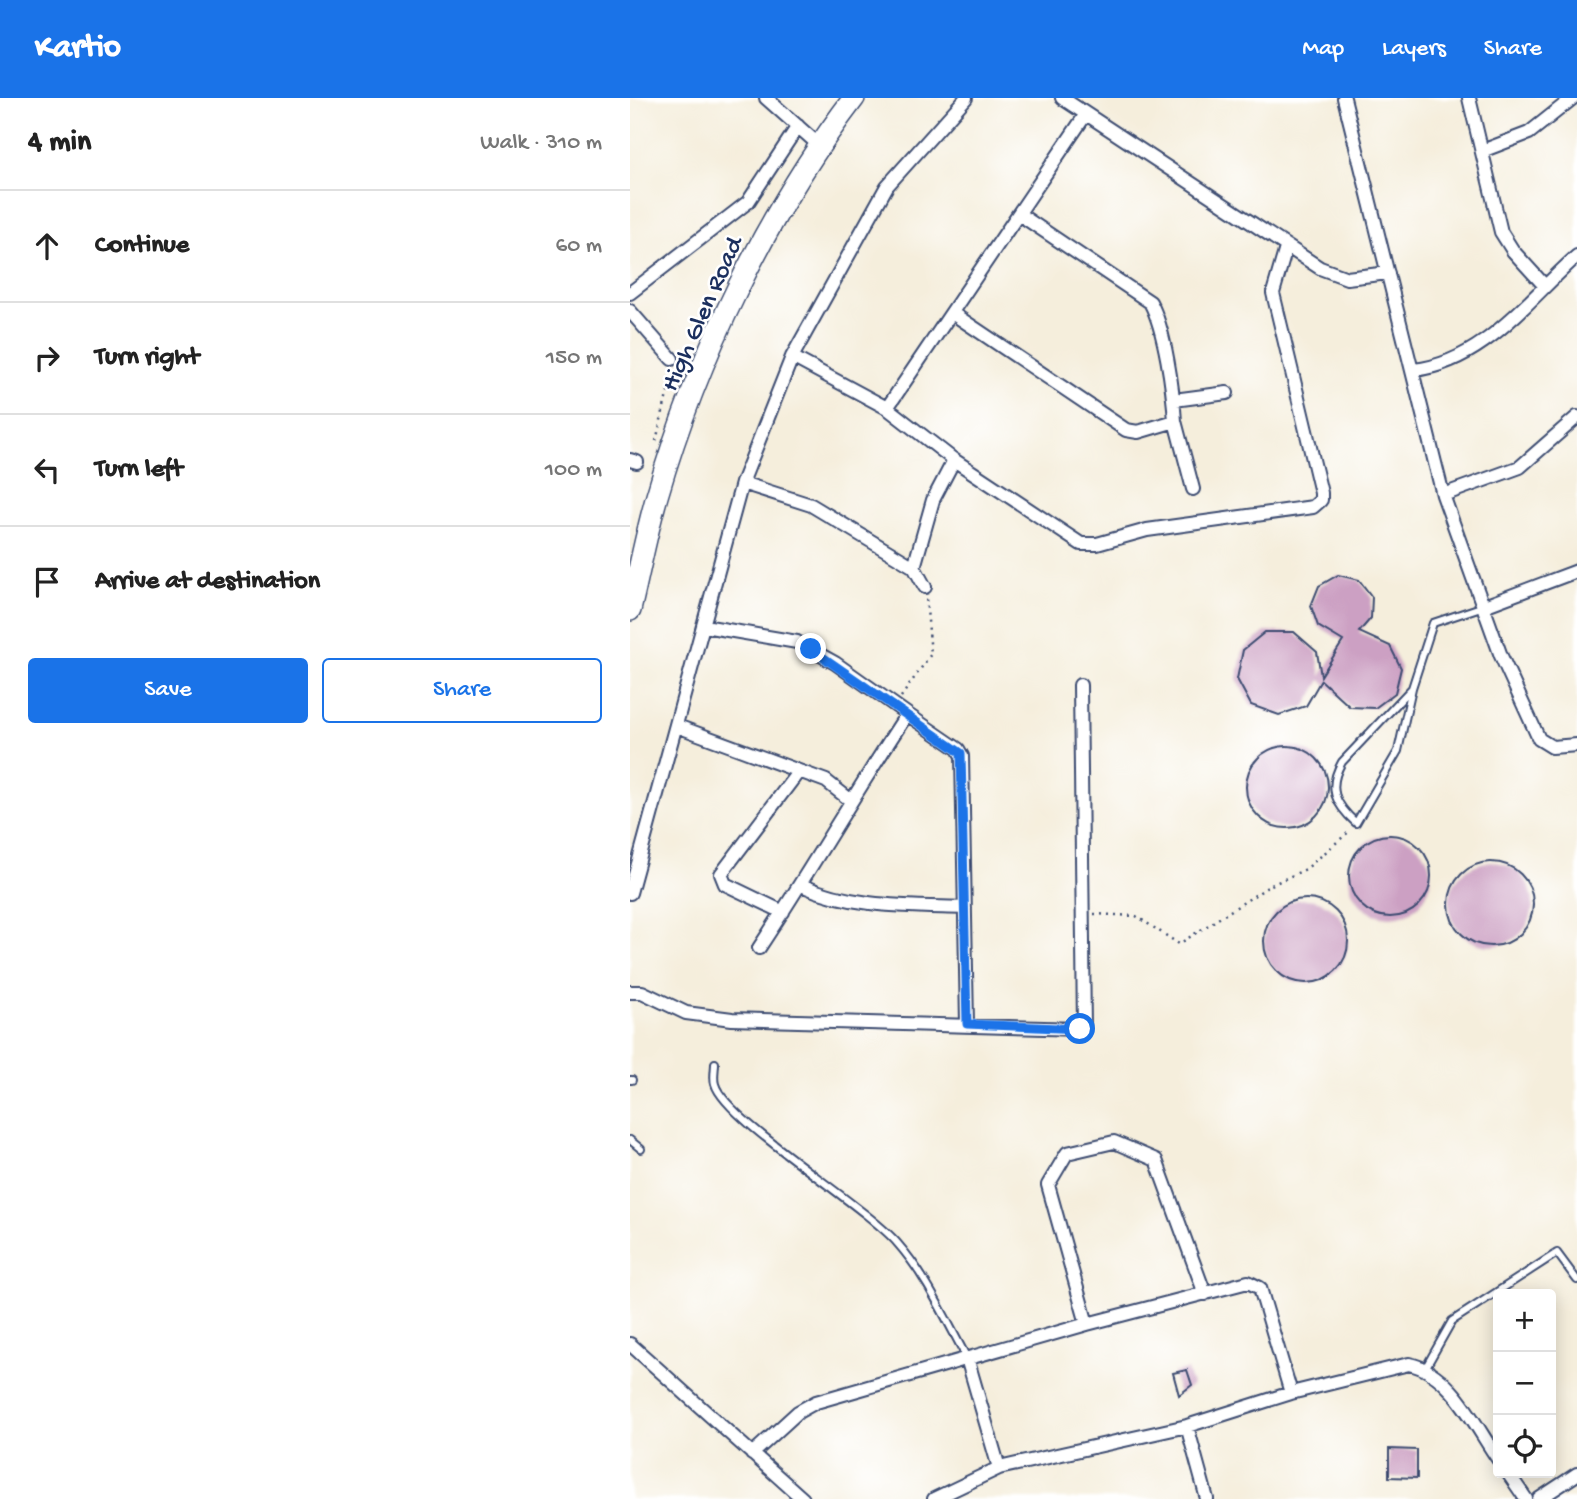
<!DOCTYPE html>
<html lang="en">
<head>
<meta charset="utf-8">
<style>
	body { margin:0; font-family:"Gochi Hand",sans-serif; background:#f6f6f6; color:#222 }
	.controls { position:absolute; right:21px; bottom:21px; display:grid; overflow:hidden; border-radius:7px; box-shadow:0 4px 18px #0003 }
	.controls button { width:63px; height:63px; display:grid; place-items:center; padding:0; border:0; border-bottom:2px solid #e0e0e0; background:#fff; color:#222; font:35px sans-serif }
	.stop { position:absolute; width:21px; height:21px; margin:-16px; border:5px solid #1a73e8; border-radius:50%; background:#fff }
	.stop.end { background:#1a73e8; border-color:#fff; box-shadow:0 2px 7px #0008 }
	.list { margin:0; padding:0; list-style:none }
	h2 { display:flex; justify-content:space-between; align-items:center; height:91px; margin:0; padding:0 28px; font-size:30px }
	h2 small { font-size:23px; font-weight:400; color:#767676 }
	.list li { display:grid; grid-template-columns:46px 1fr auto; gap:21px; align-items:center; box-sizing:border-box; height:112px; padding:0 28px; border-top:2px solid #e0e0e0 }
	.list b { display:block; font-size:26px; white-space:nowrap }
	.list em { font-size:23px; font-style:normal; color:#767676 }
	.actions { display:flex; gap:14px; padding:21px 28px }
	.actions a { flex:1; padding:16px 0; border:2px solid #1a73e8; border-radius:7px; text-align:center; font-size:24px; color:#1a73e8 }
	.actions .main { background:#1a73e8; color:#fff }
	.icon { flex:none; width:38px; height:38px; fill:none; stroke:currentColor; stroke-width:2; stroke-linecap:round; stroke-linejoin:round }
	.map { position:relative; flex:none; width:947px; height:1401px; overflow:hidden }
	header { display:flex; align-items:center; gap:42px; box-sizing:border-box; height:98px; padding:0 35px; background:#1a73e8; color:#fff }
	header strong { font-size:33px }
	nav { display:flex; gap:38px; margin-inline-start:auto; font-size:24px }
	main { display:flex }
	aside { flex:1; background:#fff }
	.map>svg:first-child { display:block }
	.building { fill:#cca0c3 }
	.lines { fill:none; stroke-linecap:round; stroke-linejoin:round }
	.lane-casing { stroke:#3c4c71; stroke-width:10 }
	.street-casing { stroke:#3c4c71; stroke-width:16 }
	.primary-casing { stroke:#3c4c71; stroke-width:24 }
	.path { stroke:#3c4c71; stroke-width:2.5; stroke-dasharray:2 5; stroke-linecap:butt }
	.lane { stroke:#fff; stroke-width:6 }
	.street { stroke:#fff; stroke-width:12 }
	.primary { stroke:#fff; stroke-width:21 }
	.route { stroke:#1a73e8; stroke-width:9 }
	.labels { text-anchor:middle; stroke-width:5; stroke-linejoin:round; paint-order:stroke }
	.street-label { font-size:26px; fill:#1b2f5e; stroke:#fff }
</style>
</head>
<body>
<header>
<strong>Kartio</strong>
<nav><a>Map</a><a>Layers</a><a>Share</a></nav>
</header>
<main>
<aside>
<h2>4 min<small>Walk · 310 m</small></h2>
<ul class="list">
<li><svg class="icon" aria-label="ahead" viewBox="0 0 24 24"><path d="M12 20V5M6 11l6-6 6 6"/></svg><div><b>Continue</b></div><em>60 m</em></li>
<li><svg class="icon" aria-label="right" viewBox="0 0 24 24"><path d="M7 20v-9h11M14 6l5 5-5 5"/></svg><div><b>Turn right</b></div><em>150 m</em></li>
<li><svg class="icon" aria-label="left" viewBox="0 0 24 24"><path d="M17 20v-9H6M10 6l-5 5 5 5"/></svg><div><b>Turn left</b></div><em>100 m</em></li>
<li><svg class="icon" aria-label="arrive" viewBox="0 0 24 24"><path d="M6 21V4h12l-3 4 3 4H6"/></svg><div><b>Arrive at destination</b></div></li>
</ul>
<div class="actions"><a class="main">Save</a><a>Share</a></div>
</aside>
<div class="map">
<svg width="947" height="1401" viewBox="0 0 947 1401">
	<rect width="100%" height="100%" fill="#fff"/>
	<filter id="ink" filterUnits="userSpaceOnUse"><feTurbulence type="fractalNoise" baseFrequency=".0143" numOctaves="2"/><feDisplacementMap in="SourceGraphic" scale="14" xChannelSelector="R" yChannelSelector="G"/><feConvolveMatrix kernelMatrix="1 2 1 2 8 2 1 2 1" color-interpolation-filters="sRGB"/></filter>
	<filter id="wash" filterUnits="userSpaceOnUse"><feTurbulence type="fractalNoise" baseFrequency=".00686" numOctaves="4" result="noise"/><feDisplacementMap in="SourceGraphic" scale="28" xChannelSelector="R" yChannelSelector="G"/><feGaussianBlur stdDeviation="1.57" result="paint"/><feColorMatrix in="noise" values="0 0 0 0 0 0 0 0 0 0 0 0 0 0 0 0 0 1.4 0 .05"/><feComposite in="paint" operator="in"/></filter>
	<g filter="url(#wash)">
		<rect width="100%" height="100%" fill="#f5eedc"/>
		<g id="blocks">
			<path class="building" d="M708 477 729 482 742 499 741 520 729 534 760 548 771 570 765 595 745 610 720 609 691 582 676 608 649 617 621 607 607 581 613 552 635 534H664L687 554 691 578 713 543 688 528 681 508 689 488Z
				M616 689a41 41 0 1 1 82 0a41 41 0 1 1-82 0Z
				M719 778a41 41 0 1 1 82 0a41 41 0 1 1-82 0Z
				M819 806a42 42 0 1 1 84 0a42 42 0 1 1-84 0Z
				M634 843a42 42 0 1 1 84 0a42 42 0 1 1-84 0Z
				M557 1272 562 1287 549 1297 543 1275Z
				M759 1351 787 1352V1380L759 1379Z"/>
		</g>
	</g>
	<g filter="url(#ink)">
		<use href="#blocks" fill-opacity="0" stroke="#3c4c71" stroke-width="2"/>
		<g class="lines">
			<g class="lane-casing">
				<path id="lane" d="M782 590 768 653 726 725C705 706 697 690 712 664L782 590 803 525 854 508
					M85 965C85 971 83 980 85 986 95 1022 235 1107 268 1146 297 1179 316 1222 337 1260
					M0 982H2
					M0 1042 11 1051
					M796 1269 822 1223 927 1155 947 1182"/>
			</g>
			<g class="street-casing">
				<path id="street" d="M136 0 190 48
					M432 0 690 170 717 180 758 175
					M714 0 813 397 871 558 909 641 922 649 947 647
					M839 0 871 134 883 153 914 187
					M852 53 899 35 943 0
					M0 195 118 104 168 28
					M0 213 42 261
					M322 215 496 332 508 334 545 323C543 292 535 231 520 204L389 116
					M162 259 257 310 324 362 451 446H467L517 432 683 409 691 402V395L643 195 656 150
					M784 272C854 264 897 202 947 158
					M544 302 597 295
					M257 310 456 16
					M545 323 563 391
					M0 362 7 364
					M112 385 181 407 284 469 295 489
					M813 397 890 369 947 319
					M284 469 303 402 324 362
					M854 508 947 473
					M74 528 167 544 205 565 277 616
					M47 628 196 683 220 702
					M171 787C223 810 279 808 335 810
					M0 795 112 385 162 259 257 88 336 0
					M153 814 95 786 91 776 169 673
					M129 850C180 773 226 693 277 616L328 651 332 658 337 926
					M0 894H12L56 915 102 921 450 931 454 929 450 587
					M457 1226 418 1087 437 1055 484 1044 526 1062 575 1196
					M0 1246 173 1401
					M337 1260 369 1370
					M557 1328 577 1401
					M122 1356 168 1314 186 1304 457 1226 618 1184 630 1190 661 1295
					M878 1375 896 1401
					M304 1401 369 1370 557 1328 661 1295 779 1266C821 1274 845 1328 868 1361
					M909 1401 947 1376"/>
			</g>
			<g class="primary-casing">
				<path id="primary" d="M0 512C9 474 16 436 27 398 67 260 137 114 224 0"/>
			</g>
			<path class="path" d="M26 343 43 272
				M271 599 301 556 296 500
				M464 816 506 818 549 846 639 788 676 771 721 732"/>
			<use href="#lane" class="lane"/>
			<use href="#street" class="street"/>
			<use href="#primary" class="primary"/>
		</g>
	</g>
	<g class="lines" filter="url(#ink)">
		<path class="route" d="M181 551 331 655 337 926 450 931"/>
	</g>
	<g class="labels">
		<g class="street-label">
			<text transform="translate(70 215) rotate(-66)" y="9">High Glen Road</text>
		</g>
	</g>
</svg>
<div class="controls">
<button>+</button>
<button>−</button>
<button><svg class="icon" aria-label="locate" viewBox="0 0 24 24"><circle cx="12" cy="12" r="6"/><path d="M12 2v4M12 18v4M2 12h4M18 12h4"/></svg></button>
</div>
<div class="stop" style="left:450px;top:931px"></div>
<div class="stop end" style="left:181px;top:551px"></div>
</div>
</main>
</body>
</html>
